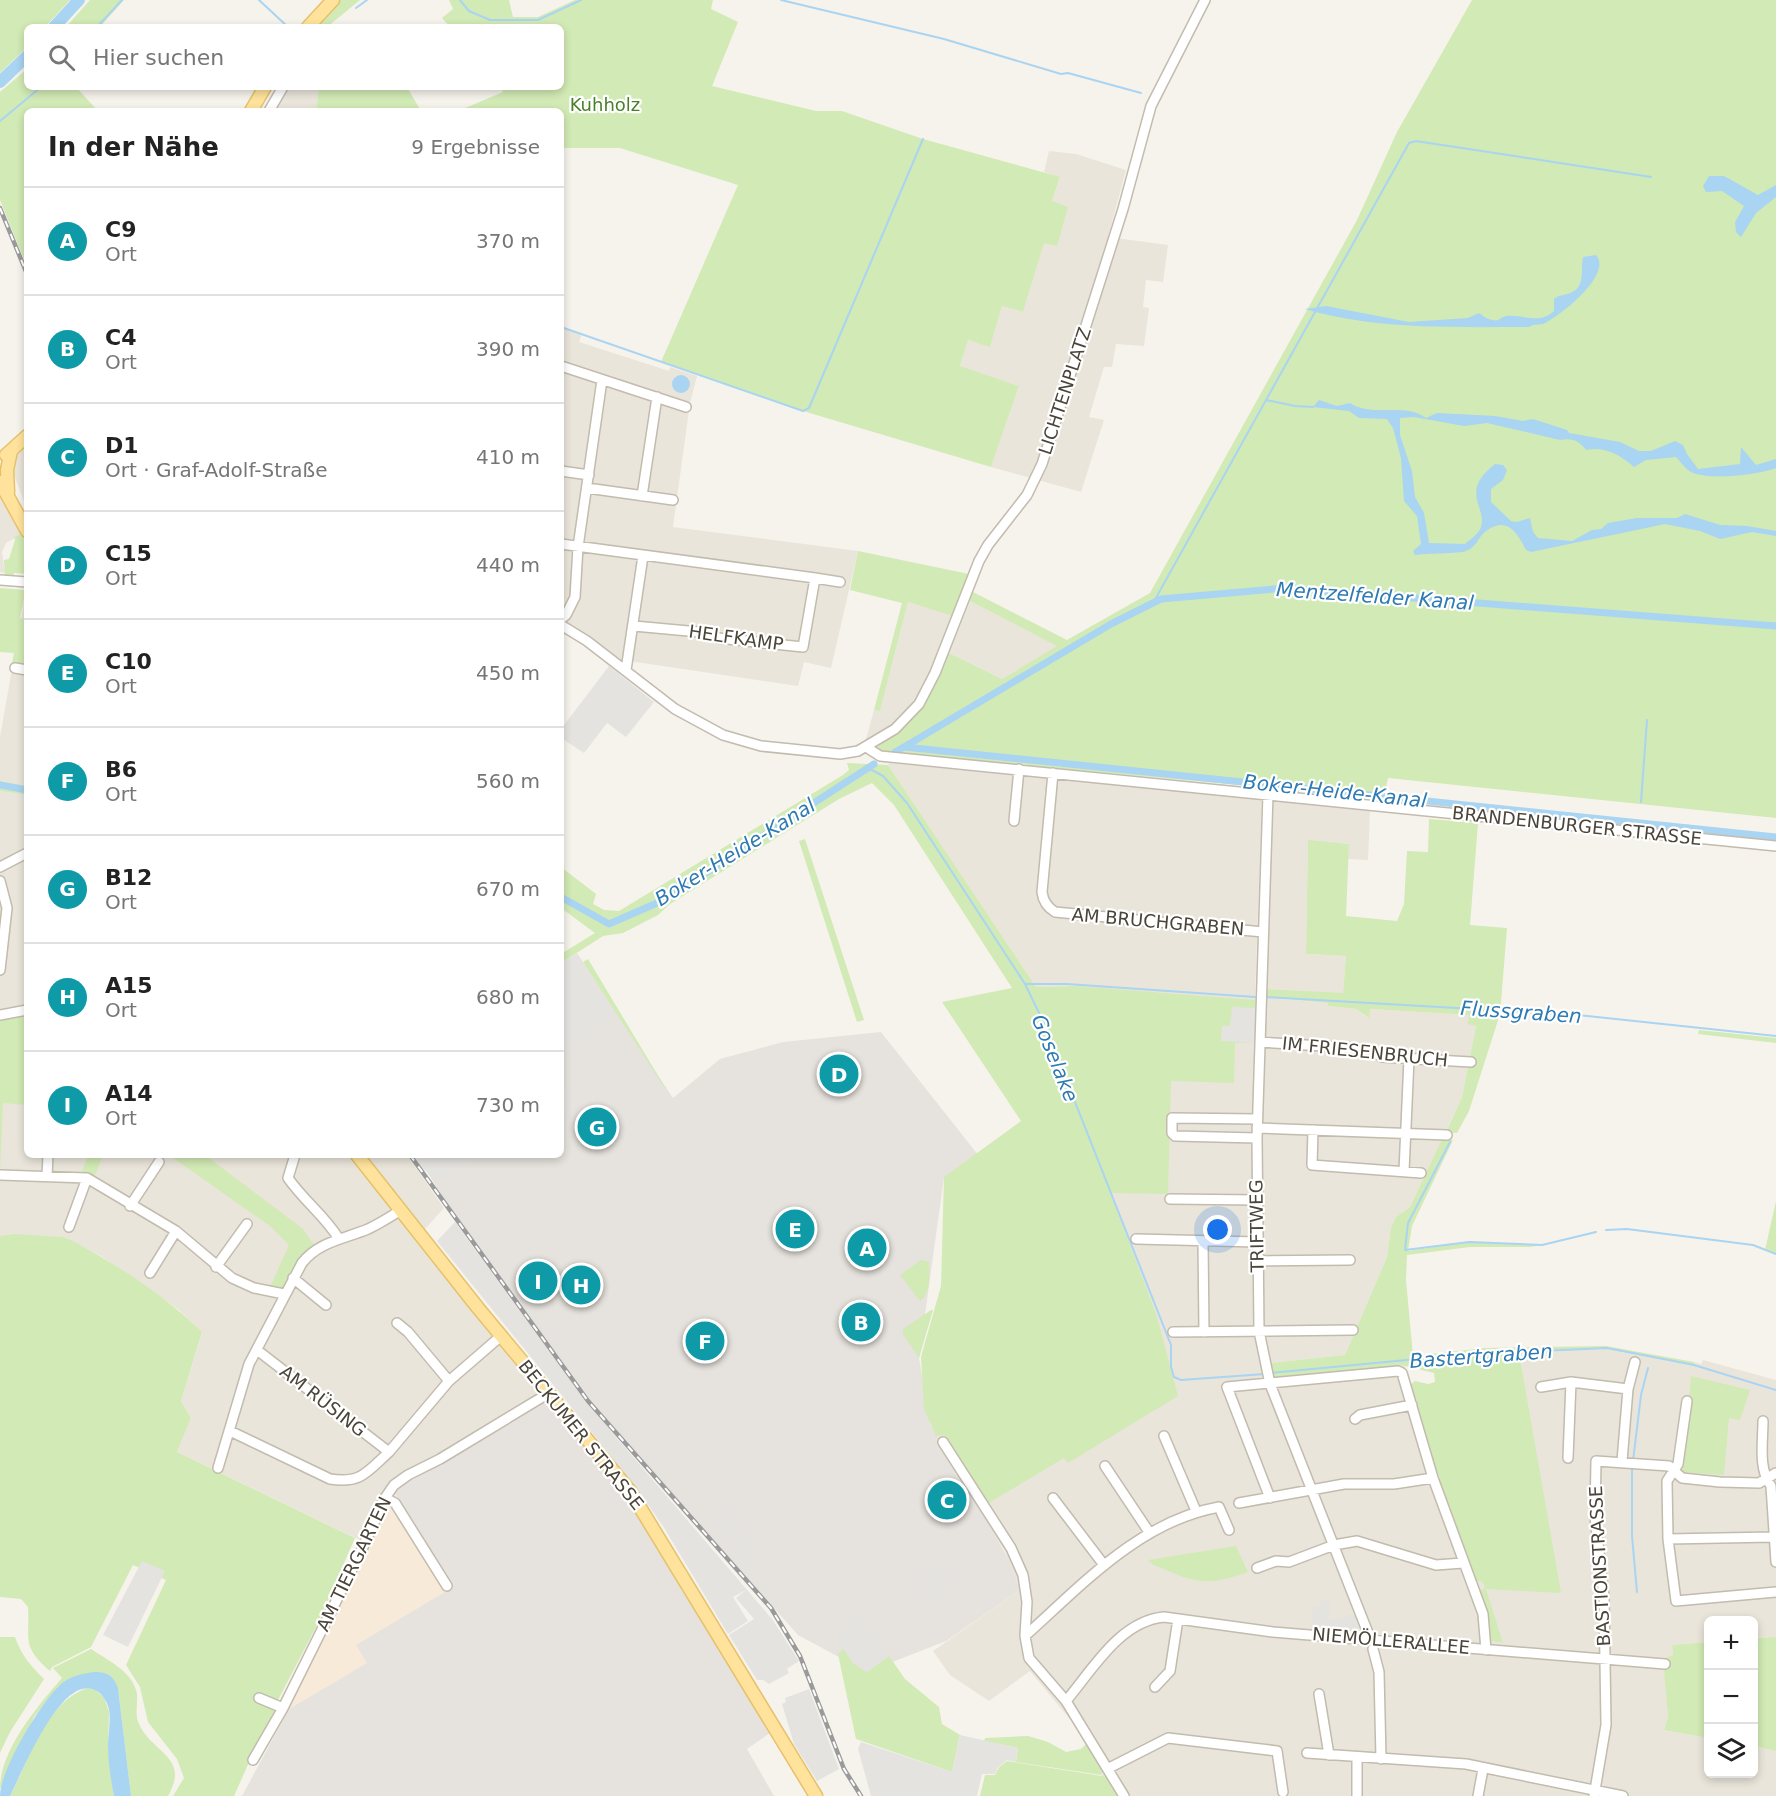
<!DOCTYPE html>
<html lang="de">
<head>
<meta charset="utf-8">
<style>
	body { margin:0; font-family:"DejaVu Sans",sans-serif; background:#f6f6f6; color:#222 }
	.controls { position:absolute; right:18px; bottom:18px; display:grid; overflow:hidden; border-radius:9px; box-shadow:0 3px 9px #0003 }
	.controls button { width:54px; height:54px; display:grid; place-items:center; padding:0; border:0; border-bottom:2px solid #e0e0e0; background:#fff; color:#222; font:30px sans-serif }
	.you { position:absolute; left:1218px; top:1230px; width:21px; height:21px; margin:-15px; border:4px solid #fff; border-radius:50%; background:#1a73e8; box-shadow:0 0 0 9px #1a73e833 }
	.badge { display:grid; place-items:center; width:39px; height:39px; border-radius:50%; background:#111827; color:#fff; font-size:20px; font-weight:700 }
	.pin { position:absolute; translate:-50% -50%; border:3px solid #fff; box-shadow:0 2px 6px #0006 }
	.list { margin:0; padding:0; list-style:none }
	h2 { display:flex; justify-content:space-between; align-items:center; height:78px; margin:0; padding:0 24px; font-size:26px }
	h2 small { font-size:20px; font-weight:400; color:#767676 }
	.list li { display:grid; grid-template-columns:39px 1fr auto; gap:18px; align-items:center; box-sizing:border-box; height:108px; padding:0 24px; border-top:2px solid #e0e0e0 }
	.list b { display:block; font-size:22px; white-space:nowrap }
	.list p { margin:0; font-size:20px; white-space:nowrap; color:#767676 }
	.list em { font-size:20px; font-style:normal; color:#767676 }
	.icon { flex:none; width:33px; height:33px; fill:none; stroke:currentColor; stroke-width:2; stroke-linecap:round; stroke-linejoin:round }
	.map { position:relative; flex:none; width:1776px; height:1796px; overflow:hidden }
	.search { position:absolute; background:#fff; box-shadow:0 3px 9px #0003; left:24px; top:24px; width:540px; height:66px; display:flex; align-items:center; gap:15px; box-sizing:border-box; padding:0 21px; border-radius:9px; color:#767676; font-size:22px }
	.panel { position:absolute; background:#fff; box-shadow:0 3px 9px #0003; left:24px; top:108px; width:540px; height:1050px; border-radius:9px }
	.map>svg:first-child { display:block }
	.residential { fill:#eae5da; fill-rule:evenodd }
	.commercial { fill:#f7ead8 }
	.industrial { fill:#e6e2dd }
	.green { fill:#d2eab5 }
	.parking { fill:#e5e3e0 }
	.water { fill:#a9d4f2 }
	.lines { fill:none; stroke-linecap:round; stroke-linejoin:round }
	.stream { stroke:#a9d4f2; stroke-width:2 }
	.canal { stroke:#a9d4f2; stroke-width:7 }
	.river { stroke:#a9d4f2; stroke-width:12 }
	.minor-casing { stroke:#c2bbae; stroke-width:12 }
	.major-casing { stroke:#e6c16a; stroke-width:15 }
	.minor { stroke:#fff; stroke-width:9 }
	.major { stroke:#ffe39c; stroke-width:12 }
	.rail-casing { stroke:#9a9a9a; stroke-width:4.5 }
	.rail { stroke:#fff; stroke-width:2; stroke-dasharray:7; stroke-linecap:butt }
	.labels { text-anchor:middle; stroke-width:4.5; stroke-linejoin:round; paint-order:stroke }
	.park-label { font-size:18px; fill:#4a7f2a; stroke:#fff }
	.street-label { font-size:18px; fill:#4b4439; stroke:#fff }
	.water-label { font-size:20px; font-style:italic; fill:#2e7ab2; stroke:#fff }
</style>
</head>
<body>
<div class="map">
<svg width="1776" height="1796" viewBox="0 0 1776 1796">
	<rect width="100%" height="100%" fill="#f6f3ec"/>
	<path class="residential" d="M285 87H319L316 111H272Z
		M1049 151 1076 154 1126 170 1108 237 1168 245 1163 282 1146 280 1143 307 1149 308 1144 346 1116 344 1112 367H1104L1089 417 1104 420 1081 492 991 467 1019 386 960 367 967 340 990 346 1002 306 1023 312 1044 242 1057 246 1052 201 1060 178 1044 172Z
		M561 327 582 333 579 342 669 371 670 367 697 376 690 403 673 527 858 551 831 668 804 662 798 686 629 661 628 666 561 620Z
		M27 445V509L14 475 13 460Z
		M0 497 22 534 6 543 2 552 5 573 0 572Z
		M26 590H27V786H24L0 781V737Z
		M970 601 1058 646 1002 679 949 653Z
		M908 602 955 617 931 676 914 705 891 727 865 743 874 710 880 711Z
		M889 763 1262 799 1255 996 1328 1003 1329 1006 1356 1009 1368 1018 1369 1009 1469 1015 1476 1026 1462 1097 1410 1207 1396 1217 1391 1227 1387 1257 1345 1355 1270 1363 1405 1365 1409 1386 1475 1581 1560 1593 1519 1352 1607 1348 1694 1365V1362L1701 1364 1703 1360 1776 1380V1637L1754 1638V1620H1708V1642L1672 1645 1673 1655 1664 1663 1668 1717 1664 1730 1708 1738V1774H1754V1746L1776 1751V1796H1118L1108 1777 1101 1776 1105 1771 1088 1741 1030 1671 989 1701 950 1675 933 1651 1020 1590 1006 1553 938 1448 927 1441 1156 1313 1109 1193 1075 986 1036 987 888 765ZM1478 1592 1503 1643 1490 1641 1488 1621Z
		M0 791 27 795V1155H407L444 1208 415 1240 545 1401 445 1463 415 1477 366 1543 177 1452 191 1418 181 1401 202 1333 178 1309 101 1256 63 1237 0 1236Z
		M1271 800 1370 810 1368 860 1348 859 1349 844 1308 841 1306 954 1346 956 1343 994 1265 989Z"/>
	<path class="commercial" d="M394 1491 445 1575 450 1589 357 1645 367 1663 289 1709 366 1543Z"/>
	<path class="industrial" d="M579 956 673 1098 720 1059 783 1042 881 1032 979 1156 944 1177 919 1358 930 1424 1008 1558 1020 1590 946 1641 867 1672 798 1635 575 1384 456 1219 417 1155H561V967Z
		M545 1401 549 1403 613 1478 632 1506 754 1707 770 1733 747 1749 774 1796H242L289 1709 367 1663 356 1645 450 1589 445 1574 394 1491Z"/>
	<path class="green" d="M0 0H70L45 27H27V47L0 73Z
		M90 0H124L100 27H66Z
		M338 0H360L327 27H314Z
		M449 0H509L513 17H538L575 0H713L711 9 738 22 712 86 816 111H842L923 139 1060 177 1052 201 1068 207 1057 246 1044 243 1023 312 1002 306 990 347 968 340 960 366 1019 386 991 467 803 411 661 362 738 185 620 148H561V111H458L503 92 500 87H561V27H450L442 18 453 9Z
		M1472 0H1776V818L1388 778 1383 802 1249 786 880 752 876 748C912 718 931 696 949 653L1002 679 1057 646 970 601 973 592 1067 640 1150 593 1357 220 1397 132Z
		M27 69V87H76L98 111H27V267L0 200V92Z
		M319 87H407L421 111H316Z
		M22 534 27 542V574L14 573 13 578H5L4 560 9 559 15 540 14 537Z
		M858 551 969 574 955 617 908 602 880 711 874 710 902 603 850 590Z
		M0 588 26 590 20 618 27 620V666L12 663 14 653 0 652Z
		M847 763 888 765 1036 987 1075 986 1255 1000 1254 1043H1235L1234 1083 1171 1081 1168 1194 1110 1193 1156 1313 1178 1396 1068 1463 1064 1458 987 1504 944 1435 936 1436 924 1409 921 1357 941 1286 944 1177 1021 1121 942 1002 1012 988 894 805 872 783 839 799 670 904 658 915 623 933 603 936 561 963V954L595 933 561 908V867L596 894 593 904 604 910 619 911 843 775 849 770Z
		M0 781 27 786V795L0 791Z
		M1429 819 1478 823 1470 925 1507 928 1500 1014 1469 1111 1457 1133 1446 1132 1462 1097 1476 1026 1468 1024 1469 1015 1370 1009 1369 1018 1356 1009 1328 1006V1003L1265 997V989L1343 993 1346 956 1306 954 1308 840 1349 844 1346 916 1397 921 1404 904 1407 851 1428 852Z
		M805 839 864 1020 857 1022 799 841Z
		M588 959 666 1089V1090L583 962Z
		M27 1015V1105L3 1103 0 1171V1019Z
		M1699 1030 1776 1038V1043L1698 1034Z
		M1442 1139 1453 1140 1412 1226 1408 1251 1469 1242 1542 1245 1530 1247H1470L1407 1255 1406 1280 1413 1356 1485 1348 1606 1346 1694 1362V1365L1607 1348 1519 1352 1561 1593 1486 1589 1503 1643 1490 1641 1488 1621 1478 1592 1485 1588 1483 1582 1475 1581 1438 1483 1440 1478 1438 1473 1434 1472 1409 1386 1415 1381 1428 1384 1435 1382 1434 1373 1401 1365 1275 1379 1270 1363 1345 1355 1387 1257 1391 1227 1396 1217 1410 1207Z
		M88 1155H103L94 1178 82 1172Z
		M169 1155H205L302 1228 315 1246 284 1288 270 1287 289 1245 270 1226Z
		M1776 1201V1254L1765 1250Z
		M15 1234 63 1237 71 1240C119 1266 163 1294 202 1332L181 1401 191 1418 177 1452 355 1538 317 1625 278 1700 276 1715 250 1760 234 1796H173L184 1778 177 1759 148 1722 140 1687 126 1665 166 1580 133 1565 91 1647 52 1667 50 1671C21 1646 30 1640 28 1607L21 1599 0 1597V1236Z
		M921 1260 929 1262C929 1275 932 1292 920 1301L900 1275Z
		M931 1310H933L919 1358 903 1334V1329Z
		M1691 1376 1750 1390 1740 1420 1729 1418 1724 1475 1682 1472Z
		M1236 1546 1248 1572C1204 1588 1194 1582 1152 1564L1148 1560Z
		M0 1637H15C21 1655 31 1666 44 1679L10 1732 0 1753Z
		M1776 1637V1751L1754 1746V1638Z
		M1708 1642V1738L1664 1730 1668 1717 1663 1659 1673 1655 1672 1645Z
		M91 1649C107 1660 134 1672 137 1694 138 1704 134 1716 140 1726 154 1754 190 1757 168 1796H131L118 1688 59 1686 34 1717 0 1789C0 1750 37 1707 62 1678L53 1668Z
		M844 1649 853 1663 867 1672 889 1656 905 1679 939 1707 942 1724 960 1735 952 1772 856 1739 838 1654Z
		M87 1688 96 1690 104 1698 109 1711 108 1750 114 1796H10C30 1759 44 1704 87 1688Z
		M1028 1736 1048 1742 1066 1752 1081 1749 1088 1742 1104 1771 1101 1775 1016 1762 1018 1748 984 1741 985 1738Z
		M1007 1761 1108 1777 1118 1796H980L985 1775H995L999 1767Z"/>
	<path class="parking" d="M609 666 654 702 626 737 607 723 584 753 561 738V729Z
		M577 953 615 1015 561 1053V963Z
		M1232 1007 1255 1008 1254 1043 1221 1041 1222 1026H1230Z
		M561 1080 579 1107 561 1120Z
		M413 1155H484L458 1170 436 1178 424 1170Z
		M455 1222 586 1402 772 1619 799 1661 787 1669 789 1673 769 1684 763 1680H757L729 1635 754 1619 736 1598 746 1590 733 1597 748 1621 728 1634 663 1526 632 1482 437 1241Z
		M728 1512 759 1557 748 1565 713 1523Z
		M142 1561 165 1571 128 1647 103 1635Z
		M931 1569H939L957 1579 928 1601 914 1580Z
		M1320 1599 1330 1600 1328 1619H1337L1351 1614 1356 1618 1359 1632 1311 1628 1313 1607H1319Z
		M862 1617 889 1656 867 1672 853 1663 835 1636Z
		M809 1689 839 1769 817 1781 794 1744 782 1704 786 1702 785 1698Z
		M960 1735 1018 1748 1016 1762 1007 1760 998 1767 995 1774H982L977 1796H871L858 1749 861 1742 952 1772Z"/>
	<path class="water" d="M1709 176H1724L1758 195 1776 185V197L1756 213 1741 237 1736 232 1735 222 1744 206 1722 191 1706 192 1703 186Z
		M1596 255C1613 274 1562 314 1547 322 1541 326 1535 323 1529 327 1455 327 1377 330 1305 309L1326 306 1409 322 1468 318 1479 313C1483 316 1488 320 1493 320 1499 322 1501 317 1506 316 1523 314 1539 325 1554 311V299C1559 295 1561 296 1567 294 1587 289 1580 271 1583 257Z
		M672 384a9 9 0 1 1 18 0a9 9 0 1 1-18 0Z
		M1319 400 1337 406 1350 403C1372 418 1404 402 1426 418L1437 413 1495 416 1523 421 1533 419 1567 430 1569 433 1620 442 1639 451H1651L1675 441 1683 445 1687 454 1698 469 1740 464 1741 447 1756 465 1776 459V468C1757 475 1711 480 1693 473 1686 470 1681 462 1676 457L1646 460 1634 467C1620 455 1605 446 1586 450 1579 440 1571 438 1560 440L1487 423 1464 426 1414 417 1400 418V435L1412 471 1415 497 1424 513 1429 543 1465 544C1469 540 1476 536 1479 531 1492 510 1456 494 1495 464L1503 465 1507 470 1503 480 1491 489V502L1511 521 1517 522 1530 518 1533 532 1538 538 1572 541 1592 530 1601 529 1608 523 1637 518H1677L1685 514 1720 525 1747 526 1776 531V536L1752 532 1720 539 1700 531 1665 524 1531 552 1526 550C1517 532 1506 515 1485 532 1478 537 1477 547 1466 551 1459 554 1426 553 1415 555L1413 551 1421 544 1417 516 1404 501 1401 458 1393 428 1387 419 1359 418 1349 411 1313 407Z
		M94 1672C107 1672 113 1675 118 1688L131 1796H114C111 1780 108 1762 108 1746 108 1735 111 1720 109 1709 107 1701 101 1691 92 1689 59 1679 22 1773 10 1796H0C0 1770 40 1704 59 1686 69 1676 81 1674 94 1672Z"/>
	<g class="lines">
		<path class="stream" d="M259 0 288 27
			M460 0 469 11 490 20H538L581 0
			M781 0 944 39 1061 74 1068 73 1141 93
			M356 8 367 0
			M97 27 122 0
			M0 121 41 87
			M561 327 803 411 809 408 923 139
			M1266 400 1295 406 1313 407
			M1152 605 1409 143 1416 141 1651 177
			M868 768 883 776 907 803 1025 984 1043 1021 1171 1345V1367L1174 1377 1181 1380 1265 1374
			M1641 802 1647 720
			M1025 984H1067L1255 997
			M1265 997 1578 1015 1776 1036
			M1450 1142 1408 1223 1405 1250 1469 1242 1542 1245 1596 1232
			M1606 1230 1627 1229 1753 1245 1776 1254
			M1270 1373 1470 1354 1607 1348 1694 1365 1776 1390
			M1633 1461 1641 1395 1648 1368
			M1632 1466V1536L1637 1592"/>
		<path class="canal" d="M904 747 1111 624 1161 599 1285 588 1776 626
			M895 752 904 747 1776 837
			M0 785 27 790
			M561 897 609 924 664 900 874 764"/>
		<path class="river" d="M54 27 79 0
			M0 82 27 56"/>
		<g class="minor-casing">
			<path id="minor" d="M269 111 283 87
				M561 366 686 407
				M561 471 589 475
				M587 488 673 500
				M642 496 657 397
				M561 544 815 578 803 647 718 638 710 633 634 626
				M815 578 840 582
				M0 580 27 582
				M561 619 566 615 575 597 578 547 602 380
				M561 625 587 641 675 709 723 735 761 746 840 754 858 751 895 729 919 704 935 673 979 561 988 545 1027 495 1042 464 1123 209 1151 106 1205 0
				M15 668 27 670
				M626 670 643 556
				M866 747 880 756 1776 846
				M1053 773 1042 892C1043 901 1047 907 1055 912L1263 932
				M1268 794 1257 1138 1259 1331 1270 1384 1370 1638
				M1014 821 1019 769
				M0 867 27 853
				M0 881 7 908 0 970
				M0 1015 27 1010
				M1260 1042 1369 1049 1382 1057 1471 1062
				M1257 1128 1447 1135
				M1313 1130 1312 1165 1421 1173
				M1257 1138 1175 1136 1172 1133V1118L1257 1119
				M295 1155 288 1178C304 1201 325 1216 339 1239
				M1404 1171 1409 1059
				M0 1175 87 1178 176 1231 232 1278 254 1288 284 1294
				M47 1176 48 1155
				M1170 1199 1257 1200
				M130 1206 159 1162
				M69 1227 87 1178
				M1136 1239 1257 1242
				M1203 1241 1204 1332
				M1258 1261 1350 1260
				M216 1267 247 1224
				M150 1273 176 1231
				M293 1278 326 1305
				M397 1323 408 1332 449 1381
				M1173 1332 1353 1330
				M257 1350 389 1452 449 1381 501 1336
				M1541 1387 1571 1382 1628 1389
				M1687 1401 1678 1464 1667 1481 1668 1539 1676 1601 1776 1592
				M1355 1419 1360 1415 1412 1405
				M1763 1421C1763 1442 1758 1469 1771 1486L1776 1562
				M230 1431 330 1479C361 1484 367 1472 389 1452
				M1164 1436 1196 1511
				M943 1442 1011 1548 1023 1575 1027 1602 1025 1636 1029 1658 1066 1701 1124 1796
				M1568 1458 1571 1382
				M1622 1461 1628 1389 1635 1362
				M1105 1466 1149 1532
				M218 1468 249 1364 302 1263C318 1242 344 1239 368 1229 379 1224 390 1217 401 1210
				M385 1498 395 1503 447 1586
				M1053 1498 1104 1565
				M1270 1498 1227 1387 1398 1371 1402 1373 1433 1478 1483 1614 1486 1650
				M1239 1503 1344 1484H1394L1433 1478
				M1668 1539 1773 1537
				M1257 1568 1276 1561 1289 1562 1334 1545 1357 1541 1436 1565 1463 1563
				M1025 1636C1082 1585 1140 1521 1219 1507L1229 1530
				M1373 1649 1379 1672 1381 1759
				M1155 1687 1170 1671 1178 1619
				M1319 1694 1329 1755
				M259 1698 283 1708
				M1066 1701C1093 1669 1120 1621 1164 1617L1273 1632 1665 1664
				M1307 1753 1466 1764 1623 1796
				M253 1760 283 1708 363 1547 385 1498 394 1485 408 1475 440 1459 549 1393
				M1109 1768 1168 1738 1277 1751 1283 1792
				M1357 1796V1757
				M1478 1796 1483 1769
				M1594 1796 1606 1725 1604 1597 1595 1517 1596 1461 1669 1466 1682 1478 1720 1482 1759 1483 1776 1473"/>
		</g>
		<g class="major-casing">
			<path id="major" d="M308 27 333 0
				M251 111 265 87
				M6 455 27 436
				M0 482 27 531
				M8 492 7 470 11 451
				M357 1155 478 1308 630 1491 816 1796"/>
		</g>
		<use href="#minor" class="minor"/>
		<use href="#major" class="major"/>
		<g class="rail-casing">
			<path id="rail" d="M0 208 27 274
				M410 1155 588 1401 771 1608 800 1656 844 1769 861 1796"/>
		</g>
		<use href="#rail" class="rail"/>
	</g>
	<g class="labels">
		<g class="park-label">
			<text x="605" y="111">Kuhholz</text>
		</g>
		<g class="street-label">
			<text transform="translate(1065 391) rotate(-72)" y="6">LICHTENPLATZ</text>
			<text transform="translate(736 638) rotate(8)" y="6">HELFKAMP</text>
			<text transform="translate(1577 826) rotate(6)" y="6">BRANDENBURGER STRASSE</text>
			<text transform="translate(1158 922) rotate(5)" y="6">AM BRUCHGRABEN</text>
			<text transform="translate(1365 1052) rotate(6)" y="6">IM FRIESENBRUCH</text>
			<text transform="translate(1257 1226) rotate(-91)" y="6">TRIFTWEG</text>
			<text transform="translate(323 1401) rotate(38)" y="6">AM RÜSING</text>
			<text transform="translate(581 1435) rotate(51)" y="6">BECKUMER STRASSE</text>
			<text transform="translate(354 1564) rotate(-64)" y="6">AM TIERGARTEN</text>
			<text transform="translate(1600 1566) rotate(-93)" y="6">BASTIONSTRASSE</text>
			<text transform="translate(1391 1641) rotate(5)" y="6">NIEMÖLLERALLEE</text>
		</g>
		<g class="water-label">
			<text transform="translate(1375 596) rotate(4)" y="7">Mentzelfelder Kanal</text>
			<text transform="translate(1335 791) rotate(6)" y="7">Boker-Heide-Kanal</text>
			<text transform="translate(735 852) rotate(-32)" y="7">Boker-Heide-Kanal</text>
			<text transform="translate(1521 1012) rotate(4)" y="7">Flussgraben</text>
			<text transform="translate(1055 1058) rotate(68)" y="7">Goselake</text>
			<text transform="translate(1481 1356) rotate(-4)" y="7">Bastertgraben</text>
		</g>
	</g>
</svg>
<div class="controls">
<button>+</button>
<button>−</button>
<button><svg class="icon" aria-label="layers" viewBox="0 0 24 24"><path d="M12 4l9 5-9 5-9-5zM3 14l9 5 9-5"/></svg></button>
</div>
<div class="you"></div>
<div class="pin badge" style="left:867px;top:1248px;background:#0f9aa8">A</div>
<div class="pin badge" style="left:861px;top:1322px;background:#0f9aa8">B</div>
<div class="pin badge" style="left:947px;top:1500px;background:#0f9aa8">C</div>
<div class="pin badge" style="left:839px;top:1074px;background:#0f9aa8">D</div>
<div class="pin badge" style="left:795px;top:1229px;background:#0f9aa8">E</div>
<div class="pin badge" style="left:705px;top:1341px;background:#0f9aa8">F</div>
<div class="pin badge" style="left:597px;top:1127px;background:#0f9aa8">G</div>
<div class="pin badge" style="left:581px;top:1285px;background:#0f9aa8">H</div>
<div class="pin badge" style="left:538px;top:1281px;background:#0f9aa8">I</div>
<div class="search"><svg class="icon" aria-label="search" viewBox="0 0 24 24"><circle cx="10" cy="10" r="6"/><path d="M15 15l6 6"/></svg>Hier suchen</div>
<section class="panel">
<h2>In der Nähe<small>9 Ergebnisse</small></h2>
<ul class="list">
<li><span class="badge" style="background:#0f9aa8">A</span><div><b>C9</b><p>Ort</p></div><em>370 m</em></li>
<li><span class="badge" style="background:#0f9aa8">B</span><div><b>C4</b><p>Ort</p></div><em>390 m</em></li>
<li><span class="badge" style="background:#0f9aa8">C</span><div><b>D1</b><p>Ort · Graf-Adolf-Straße</p></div><em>410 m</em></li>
<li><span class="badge" style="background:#0f9aa8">D</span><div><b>C15</b><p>Ort</p></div><em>440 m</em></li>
<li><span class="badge" style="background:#0f9aa8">E</span><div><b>C10</b><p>Ort</p></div><em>450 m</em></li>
<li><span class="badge" style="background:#0f9aa8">F</span><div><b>B6</b><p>Ort</p></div><em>560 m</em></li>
<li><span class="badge" style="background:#0f9aa8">G</span><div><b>B12</b><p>Ort</p></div><em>670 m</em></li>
<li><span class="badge" style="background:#0f9aa8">H</span><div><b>A15</b><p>Ort</p></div><em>680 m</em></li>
<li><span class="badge" style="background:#0f9aa8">I</span><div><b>A14</b><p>Ort</p></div><em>730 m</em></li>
</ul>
</section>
</div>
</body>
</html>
